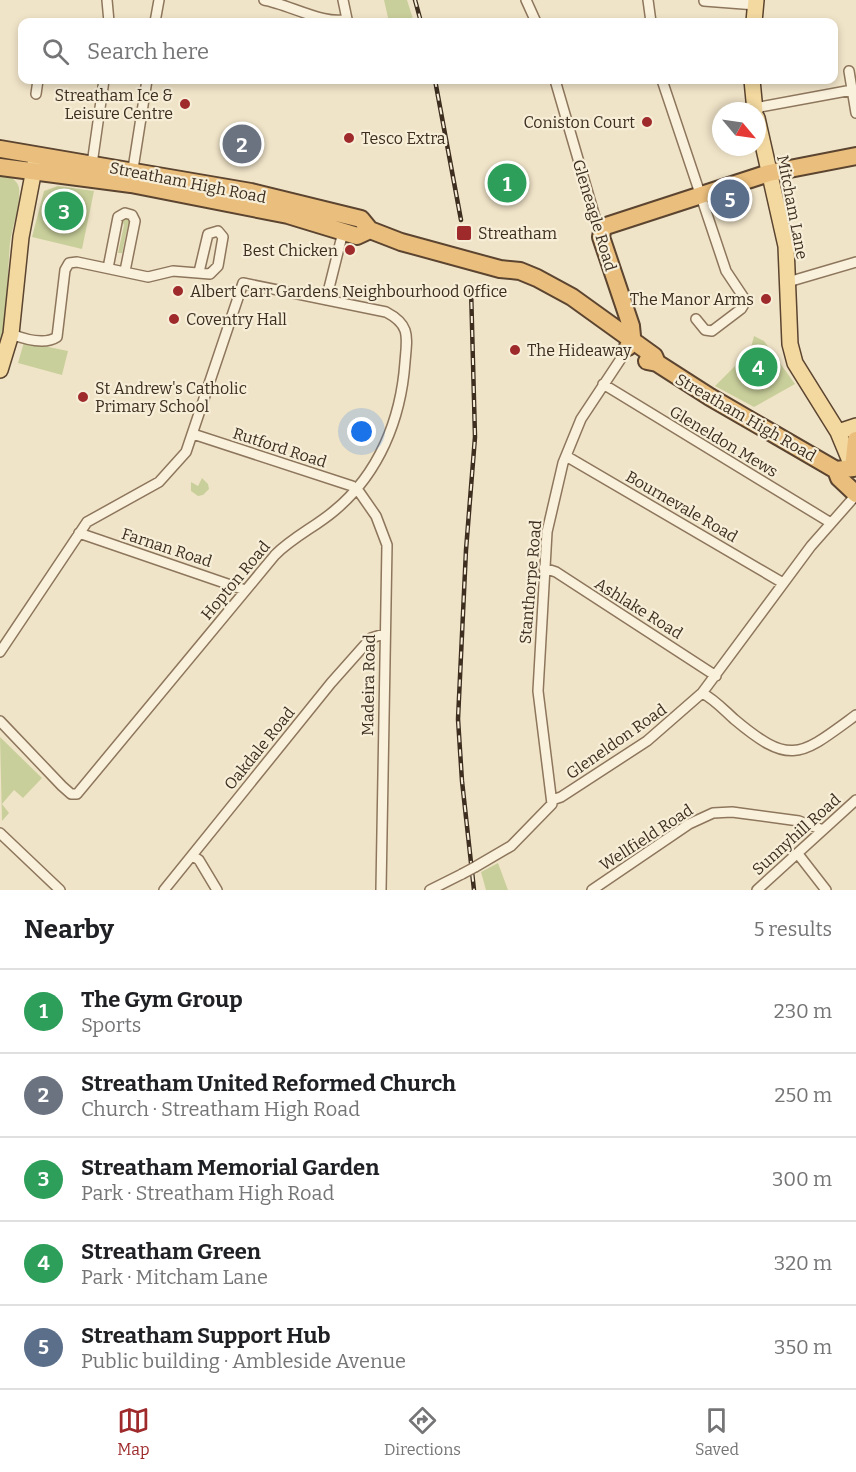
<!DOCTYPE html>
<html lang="en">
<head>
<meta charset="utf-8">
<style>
	body { margin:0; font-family:Bitter,serif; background:#f6f6f6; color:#202124 }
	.compass { position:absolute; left:712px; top:102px; width:54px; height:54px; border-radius:50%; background:#fff; box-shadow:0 3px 9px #0003; rotate:119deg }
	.you { position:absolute; left:362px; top:432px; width:21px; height:21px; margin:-15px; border:4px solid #fff; border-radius:50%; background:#1a73e8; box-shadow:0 0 0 9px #1a73e833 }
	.badge { display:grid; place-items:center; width:39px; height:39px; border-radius:50%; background:#9e2a2b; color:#fff; font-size:20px; font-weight:700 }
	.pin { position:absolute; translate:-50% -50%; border:3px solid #fff; box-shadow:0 2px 6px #0006 }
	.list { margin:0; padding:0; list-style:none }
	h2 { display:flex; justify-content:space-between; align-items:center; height:78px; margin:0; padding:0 24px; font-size:26px }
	h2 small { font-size:20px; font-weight:400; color:#757577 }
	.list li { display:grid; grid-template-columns:39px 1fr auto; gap:18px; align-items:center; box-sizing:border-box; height:84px; padding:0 24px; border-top:2px solid #e0e0e0 }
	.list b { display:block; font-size:22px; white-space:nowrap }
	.list p { margin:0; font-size:20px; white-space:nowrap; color:#757577 }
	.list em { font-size:20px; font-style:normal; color:#757577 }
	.icon { flex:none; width:33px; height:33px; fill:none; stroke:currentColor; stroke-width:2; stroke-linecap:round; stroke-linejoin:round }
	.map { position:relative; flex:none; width:856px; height:890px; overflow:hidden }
	.search { position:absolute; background:#fff; box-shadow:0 3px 9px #0003; left:18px; right:18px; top:18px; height:66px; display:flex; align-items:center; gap:15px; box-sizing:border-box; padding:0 21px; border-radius:12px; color:#757577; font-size:22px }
	.sheet { height:498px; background:#fff }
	nav { display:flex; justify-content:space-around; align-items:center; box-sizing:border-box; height:84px; border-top:2px solid #e0e0e0; background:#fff; font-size:16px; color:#757577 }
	nav a { display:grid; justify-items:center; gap:3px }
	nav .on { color:#9e2a2b }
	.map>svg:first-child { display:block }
	.green { fill:#c9cf9b }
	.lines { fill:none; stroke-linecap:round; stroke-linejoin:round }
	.minor-casing { stroke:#8d765c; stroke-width:12 }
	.primary-casing { stroke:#5b4430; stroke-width:18 }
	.trunk-casing { stroke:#5b4430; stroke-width:20 }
	.minor { stroke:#faf1dc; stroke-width:9 }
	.primary { stroke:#f3d9a0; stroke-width:15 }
	.trunk { stroke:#eabe7c; stroke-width:16 }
	.rail-casing { stroke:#3d2e20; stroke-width:4.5 }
	.rail { stroke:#f7eed8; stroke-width:2; stroke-dasharray:7; stroke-linecap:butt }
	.minor-bridge-casing { stroke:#8d765c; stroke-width:12; stroke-linecap:butt }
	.minor-bridge { stroke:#faf1dc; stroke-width:9 }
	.poi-dot { fill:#9e2a2b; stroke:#f7eed8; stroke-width:2 }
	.labels { text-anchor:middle; stroke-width:4.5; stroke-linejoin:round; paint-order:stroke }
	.poi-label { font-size:16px; fill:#3d2e20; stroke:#f7eed8; text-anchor:start }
	.street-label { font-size:16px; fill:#3d2e20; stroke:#f7eed8 }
</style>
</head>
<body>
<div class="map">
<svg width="856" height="890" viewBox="0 0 856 890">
	<rect width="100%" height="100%" fill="#f0e4c8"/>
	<path class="green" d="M384 0H407L414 22H389Z
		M0 172C7 174 18 180 19 188 21 206 12 226 10 243 7 279 8 313 0 348Z
		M58 186 94 191 82 249 32 237 44 191Z
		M128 213 132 222 128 225 122 253H118L124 225 121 219Z
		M754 336 764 341 795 384 754 407 715 386 750 351Z
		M24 342 68 351 62 375 18 363Z
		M202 478 208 484 209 489 203 495 198 496 191 491V482L198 486Z
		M0 737 42 778 23 798 14 790 2 804 9 813 2 821Z
		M498 863 508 890H486L481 872Z"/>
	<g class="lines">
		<g class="minor-casing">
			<path id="minor" d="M107 0 109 22
				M264 0C288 4 326 26 347 19L343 0
				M526 0 536 22
				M648 0 651 22
				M704 1 756 5
				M155 22 159 0
				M849 71 856 113
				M555 80 597 224 601 228
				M662 80 726 271 746 301 741 309 712 331 705 330 696 319
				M36 94 38 80
				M755 108 852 90
				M92 164 104 80
				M132 175 147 80
				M108 268 118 217 125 213 132 215 135 221 125 271
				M788 282 856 262
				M326 300 343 232
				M11 334C24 339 45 345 57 337L65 270 69 263 77 262 148 277 173 271 210 274 218 266 223 237 218 231 208 234 199 272
				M603 384 831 523
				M193 434 352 486 360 493 376 516 387 545 381 890
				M566 456 783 583
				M79 533 245 590
				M544 568 556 572 716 676
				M0 652 87 522 159 482 186 452 243 283 386 312C411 325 407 337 405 362 401 419 379 474 334 511 315 527 293 537 275 555L77 794H71L62 786 0 721
				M702 693C714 699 724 710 734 719 791 767 800 756 856 715
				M552 800 561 797 647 741 702 693 811 546 856 495
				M0 833 60 890
				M798 854 826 890
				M193 856 199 860 217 890
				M475 867 511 846 552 804 538 691 547 532 563 463 581 419 628 348
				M164 890 331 683 371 638 384 634
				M430 890 462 874
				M592 890 689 824 713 813 732 812 799 821 823 830
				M757 890 856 800"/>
		</g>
		<g class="primary-casing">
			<path id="primary" d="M754 22 756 0
				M752 80 755 111
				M757 118 786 246 790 344 795 363 838 432 853 468
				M0 370 11 334 21 237 36 159
				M838 432 856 426"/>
		</g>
		<g class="trunk-casing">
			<path id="trunk" d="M0 149 251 192 361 219 370 230 401 242 500 269 520 271 537 278 572 297 654 356 657 363
				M0 167 131 184 288 215 357 236 370 230
				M628 347 632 336 631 326 601 237 603 227 769 173 856 156
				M647 361 657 363 710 397 836 470 853 468
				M853 468 856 440
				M836 470 839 478 856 494"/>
		</g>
		<use href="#minor" class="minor"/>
		<use href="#primary" class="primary"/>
		<use href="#trunk" class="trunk"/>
		<g class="rail-casing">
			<path id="rail" d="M415 0 421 22
				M435 80 461 220
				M471 288 475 437 466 550 458 719 462 781 474 890"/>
		</g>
		<use href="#rail" class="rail"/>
		<g class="minor-bridge-casing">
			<path id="minor-bridge" d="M462 874 475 867"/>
		</g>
		<use href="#minor-bridge" class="minor-bridge"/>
	</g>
	<g class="poi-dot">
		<circle cx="185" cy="104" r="6"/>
		<circle cx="647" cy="122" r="6"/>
		<circle cx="349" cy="138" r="6"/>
		<rect x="456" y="225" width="16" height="16" rx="3"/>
		<circle cx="350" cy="250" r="6"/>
		<circle cx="178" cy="291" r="6"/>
		<circle cx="766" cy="299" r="6"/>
		<circle cx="174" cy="319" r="6"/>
		<circle cx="515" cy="350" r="6"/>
		<circle cx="83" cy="397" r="6"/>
	</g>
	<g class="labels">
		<g class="poi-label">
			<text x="173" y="101" text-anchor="end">Streatham Ice &amp;<tspan x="173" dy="18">Leisure Centre</tspan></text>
			<text x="635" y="128" text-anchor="end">Coniston Court</text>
			<text x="361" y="144">Tesco Extra</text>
			<text x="478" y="239">Streatham</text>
			<text x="338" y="256" text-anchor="end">Best Chicken</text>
			<text x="190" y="297">Albert Carr Gardens Neighbourhood Office</text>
			<text x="754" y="305" text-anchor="end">The Manor Arms</text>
			<text x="186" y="325">Coventry Hall</text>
			<text x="527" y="356">The Hideaway</text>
			<text x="95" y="394">St Andrew's Catholic<tspan x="95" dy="18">Primary School</tspan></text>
		</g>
		<g class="street-label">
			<text transform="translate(188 182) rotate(11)" y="6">Streatham High Road</text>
			<text transform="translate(793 207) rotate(79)" y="6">Mitcham Lane</text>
			<text transform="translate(595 215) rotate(73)" y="6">Gleneagle Road</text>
			<text transform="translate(746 417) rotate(30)" y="6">Streatham High Road</text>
			<text transform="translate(724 441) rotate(31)" y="6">Gleneldon Mews</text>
			<text transform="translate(280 447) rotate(18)" y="6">Rutford Road</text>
			<text transform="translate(682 506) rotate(30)" y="6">Bournevale Road</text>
			<text transform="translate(167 547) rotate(18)" y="6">Farnan Road</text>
			<text transform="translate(235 580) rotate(-50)" y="6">Hopton Road</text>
			<text transform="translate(530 582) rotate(-85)" y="6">Stanthorpe Road</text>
			<text transform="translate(639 608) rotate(32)" y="6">Ashlake Road</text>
			<text transform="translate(368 685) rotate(-89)" y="6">Madeira Road</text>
			<text transform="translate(616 741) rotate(-35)" y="6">Gleneldon Road</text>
			<text transform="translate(259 748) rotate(-51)" y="6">Oakdale Road</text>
			<text transform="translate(796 834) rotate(-42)" y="6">Sunnyhill Road</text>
			<text transform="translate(646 837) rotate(-33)" y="6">Wellfield Road</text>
		</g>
	</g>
</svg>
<svg class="compass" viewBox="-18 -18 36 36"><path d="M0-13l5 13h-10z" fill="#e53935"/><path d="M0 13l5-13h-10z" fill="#757577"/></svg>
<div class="you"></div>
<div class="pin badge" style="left:507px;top:183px;background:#2e9e5b">1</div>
<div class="pin badge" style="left:242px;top:144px;background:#6b7280">2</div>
<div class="pin badge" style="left:64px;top:211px;background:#2e9e5b">3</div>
<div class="pin badge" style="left:758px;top:367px;background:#2e9e5b">4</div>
<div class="pin badge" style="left:730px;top:199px;background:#5c6f8a">5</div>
<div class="search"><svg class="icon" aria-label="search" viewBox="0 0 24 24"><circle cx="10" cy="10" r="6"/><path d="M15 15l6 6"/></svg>Search here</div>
</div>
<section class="sheet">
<h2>Nearby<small>5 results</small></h2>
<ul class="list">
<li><span class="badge" style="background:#2e9e5b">1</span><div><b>The Gym Group</b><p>Sports</p></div><em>230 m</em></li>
<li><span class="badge" style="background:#6b7280">2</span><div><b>Streatham United Reformed Church</b><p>Church · Streatham High Road</p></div><em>250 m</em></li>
<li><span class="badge" style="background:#2e9e5b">3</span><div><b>Streatham Memorial Garden</b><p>Park · Streatham High Road</p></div><em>300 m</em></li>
<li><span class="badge" style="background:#2e9e5b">4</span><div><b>Streatham Green</b><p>Park · Mitcham Lane</p></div><em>320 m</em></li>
<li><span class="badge" style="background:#5c6f8a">5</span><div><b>Streatham Support Hub</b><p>Public building · Ambleside Avenue</p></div><em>350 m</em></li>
</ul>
</section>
<nav>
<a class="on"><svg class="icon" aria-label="map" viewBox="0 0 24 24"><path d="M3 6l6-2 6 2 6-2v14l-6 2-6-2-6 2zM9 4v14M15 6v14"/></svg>Map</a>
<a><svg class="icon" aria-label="directions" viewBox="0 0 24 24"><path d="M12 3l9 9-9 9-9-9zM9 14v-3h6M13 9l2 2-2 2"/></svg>Directions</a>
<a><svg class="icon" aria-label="saved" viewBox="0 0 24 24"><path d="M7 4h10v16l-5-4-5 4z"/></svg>Saved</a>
</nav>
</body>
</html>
